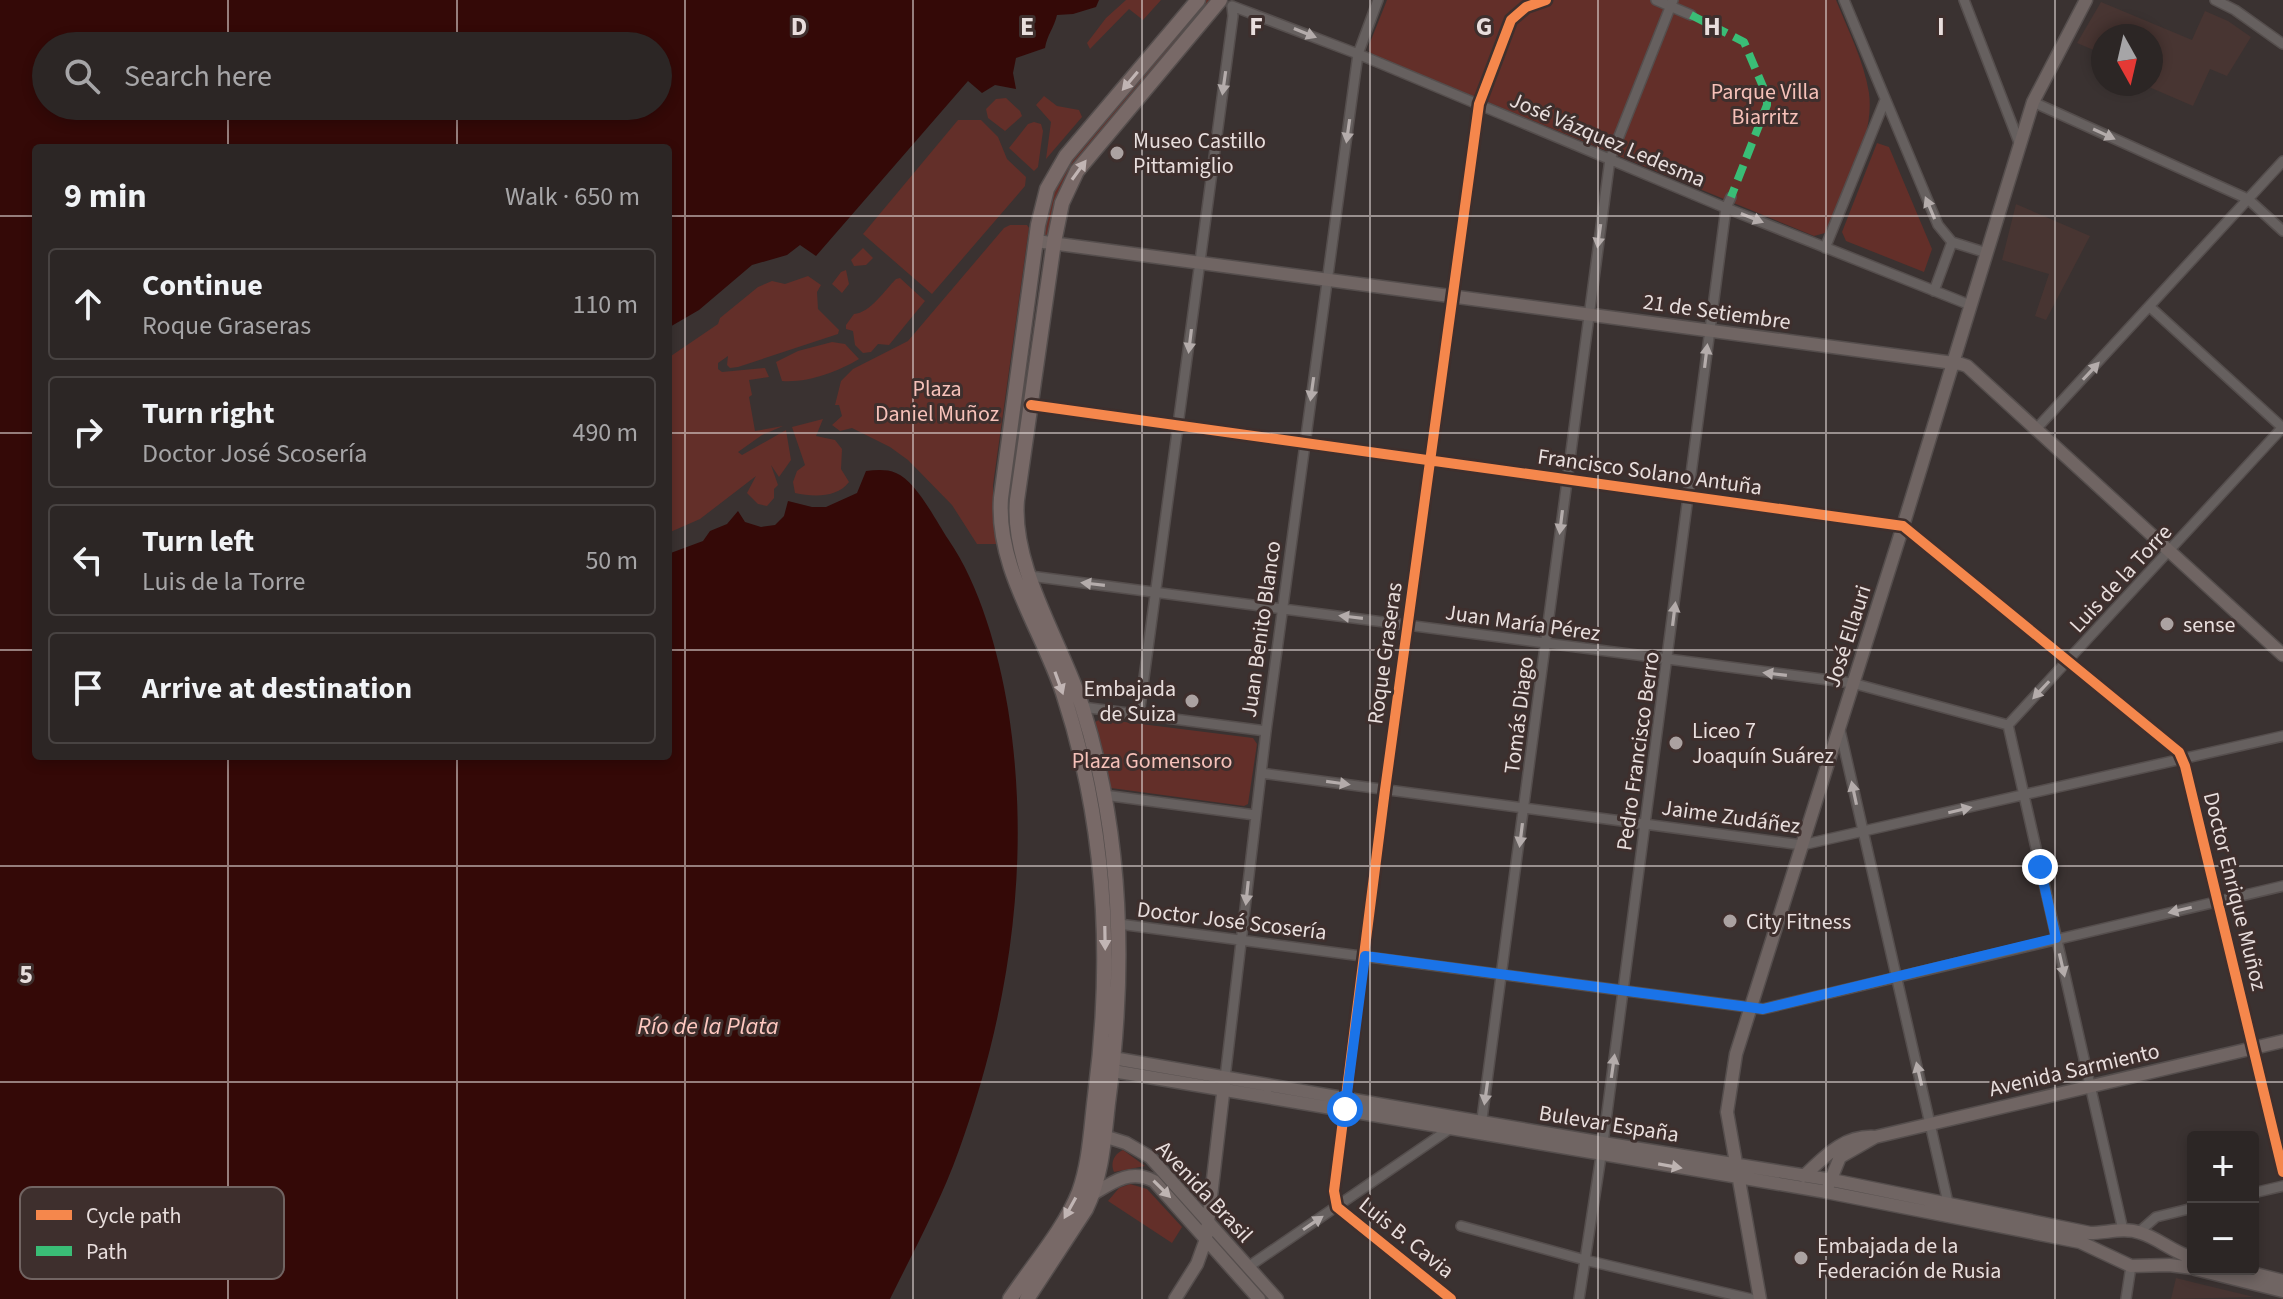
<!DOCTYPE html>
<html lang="en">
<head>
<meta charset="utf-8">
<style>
	body { margin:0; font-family:"Source Sans 3",sans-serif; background:#342e2d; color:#f1f3f6 }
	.controls { position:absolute; right:24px; bottom:24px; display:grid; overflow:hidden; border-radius:8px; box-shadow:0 4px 12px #0003 }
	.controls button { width:72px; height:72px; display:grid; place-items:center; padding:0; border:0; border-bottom:2px solid #484342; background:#2c2625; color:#f1f3f6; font:40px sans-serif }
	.compass { position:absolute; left:2091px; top:24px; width:72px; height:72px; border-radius:50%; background:#2c2625; box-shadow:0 4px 12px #0003; rotate:172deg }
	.stop { position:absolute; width:24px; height:24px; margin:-18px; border:6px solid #1a73e8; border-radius:50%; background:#fff }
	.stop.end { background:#1a73e8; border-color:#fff; box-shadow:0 2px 8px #0008 }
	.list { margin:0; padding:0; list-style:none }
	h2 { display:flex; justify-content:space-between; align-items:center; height:104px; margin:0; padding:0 32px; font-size:34px }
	h2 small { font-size:26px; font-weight:400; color:#a6a5a7 }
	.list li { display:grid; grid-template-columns:52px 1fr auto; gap:24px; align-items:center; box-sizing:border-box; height:112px; margin:0 16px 16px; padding:0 16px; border:2px solid #484342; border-radius:8px }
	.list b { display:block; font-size:30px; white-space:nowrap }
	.list p { margin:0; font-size:26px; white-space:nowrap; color:#a6a5a7 }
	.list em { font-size:26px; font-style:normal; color:#a6a5a7 }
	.icon { flex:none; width:44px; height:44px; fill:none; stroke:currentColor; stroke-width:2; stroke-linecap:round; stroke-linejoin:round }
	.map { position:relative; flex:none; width:2283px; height:1299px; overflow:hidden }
	.search { position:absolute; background:#2c2625; box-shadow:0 4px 12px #0003; left:32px; top:32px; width:640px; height:88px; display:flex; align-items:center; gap:20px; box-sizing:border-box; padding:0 28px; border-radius:44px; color:#a6a5a7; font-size:30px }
	.panel { position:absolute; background:#2c2625; box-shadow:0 4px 12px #0003; left:32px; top:144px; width:640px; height:616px; border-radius:8px }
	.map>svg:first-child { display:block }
	.built { fill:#483532 }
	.green { fill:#632f29 }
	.water { fill:#340907; fill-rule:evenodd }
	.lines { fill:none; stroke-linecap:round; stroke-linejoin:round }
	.street-casing { stroke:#554e4d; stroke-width:12 }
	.secondary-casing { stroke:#554e4d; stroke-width:15 }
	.primary-casing { stroke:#554e4d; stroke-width:17 }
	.street { stroke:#66605f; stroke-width:9 }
	.secondary { stroke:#706563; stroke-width:12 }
	.primary { stroke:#786967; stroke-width:14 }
	.quiet { stroke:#3abd76; stroke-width:8; stroke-dasharray:16 8; stroke-linecap:butt }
	.cycleway-casing { stroke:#3e2f2d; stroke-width:15 }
	.cycleway { stroke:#f5874c; stroke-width:10 }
	.oneway { fill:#b4acab }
	.oneway2 { fill:#c1b5b4 }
	.oneway3 { fill:#beb4b2 }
	.route { stroke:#1a73e8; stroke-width:10 }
	.grid { fill:none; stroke:#e8dedd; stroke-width:2; stroke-opacity:0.55 }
	.poi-dot { fill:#aba2a1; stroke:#3e2f2d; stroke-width:3 }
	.labels { text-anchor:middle; stroke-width:6; stroke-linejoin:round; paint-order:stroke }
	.park-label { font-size:22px; fill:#f6c1b9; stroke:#3e2f2d }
	.street-label { font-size:22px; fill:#e8dedd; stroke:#3e2f2d }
	.poi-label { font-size:22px; fill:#e8dedd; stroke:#3e2f2d; text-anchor:start }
	.water-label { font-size:24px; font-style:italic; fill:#ffc9c1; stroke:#3e2f2d }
	.key { fill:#3e2f2d; stroke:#716462; stroke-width:2 }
	.key-label { font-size:22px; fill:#e8dedd }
	.grid-label { font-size:26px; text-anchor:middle; font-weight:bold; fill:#e8dedd; stroke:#3e2f2d; stroke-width:6; stroke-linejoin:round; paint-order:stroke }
</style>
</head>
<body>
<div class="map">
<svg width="2283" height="1299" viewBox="0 0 2283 1299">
	<rect width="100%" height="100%" fill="#3a3231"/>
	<path class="built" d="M2101 2 2192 40 2205 11 2228 21 2251 37 2227 76 2210 69 2193 106 2142 84H2151V36H2103V54L2077 43Z
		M2016 204 2090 236 2046 320 2035 316 2049 274 2002 260Z
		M2176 1278 2196 1283 2254 1297 2171 1299Z"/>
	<path class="green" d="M1126 0H1161L1143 20 1129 9 1090 49 1087 43 1106 18Z
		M1204 0H1214L1079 159 1057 197 1049 237H1041L1051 193 1062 168Z
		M1387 0H1836C1848 30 1864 61 1869 93 1875 140 1843 190 1825 233L1814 236 1373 55 1369 51V45Z
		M1044 96 1057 106 1079 110 1082 117 1046 159 1051 122 1036 105Z
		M1006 98 1020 111 1022 116 1005 131 988 118 986 109 996 99Z
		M958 120H981L998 137 1007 159 1026 177 1025 186 932 294 863 234Z
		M1034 122 1041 124 1043 131 1038 167 1034 171 1009 148 1028 124Z
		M1877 143 1889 147 1932 249 1924 272 1846 241 1842 232Z
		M1010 225H1027L1029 228 993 485V514L997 544H977L952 505 908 460 890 447 852 428 840 431 832 425 842 416 839 405H835L841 381 853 369 908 341 1004 228Z
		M863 248 873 258 866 265 854 266 851 260Z
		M846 270 849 284 842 293 832 284 841 272Z
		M808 276 821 285 817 292 818 309 839 330 838 334 738 367 730 368 727 365 728 356 718 363V369L722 372 765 368 769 377 749 380 752 395 749 397 755 431 783 426 762 435 738 452 742 455 786 430 791 460 779 477 771 465 778 485 774 489V498L767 506 758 504 747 493 756 476 700 519 668 533V358L718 324 720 318 758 287 772 281 785 284Z
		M900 278 925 301 889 345 878 344 871 352 863 353 855 345 853 331 846 329V325L854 314C870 313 885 290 896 279Z
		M832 342 845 344 859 359C837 372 808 383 782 381L776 362 798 351Z
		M1020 397 1025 405 1011 528 1016 556 1024 584 1011 549 1005 510Z
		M823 419 816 436 835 440 842 449 841 469 849 482C837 498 813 497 795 493L793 482 797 471 805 465 792 427Z
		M1101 719 1253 738 1257 744 1248 804 1244 806 1111 788 1093 723Z
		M1123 1150 1145 1166 1114 1172C1110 1163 1114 1154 1123 1150Z
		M1130 1184 1147 1189 1182 1227 1172 1243 1108 1201 1119 1188Z"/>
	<path class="water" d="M0 0H1099L1096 7 1073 14 1057 15C1054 28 1047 35 1045 48L1016 58 1013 73 1016 89 995 85 982 93 968 81 816 256 800 245 787 255 752 265 699 310 668 328V148H36V756H668V554L703 541 710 531 727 524 738 511 745 522 761 527 775 525 784 516 788 501 812 507H826L857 493 866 471C876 470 887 469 896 473 916 481 936 521 948 539 980 585 999 654 1008 709 1032 859 1010 1009 959 1150 941 1201 914 1250 890 1299H0ZM46 46H658V106H46Z"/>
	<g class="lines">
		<g class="street-casing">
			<path id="street" d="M1656 0 1691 15
				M1844 0 1938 225 1952 242 1987 253
				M1964 0 2020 145
				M2215 0 2235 10 2283 44
				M1232 6 1358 54 1726 208 1970 305
				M2033 102 2248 199 2283 231
				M1825 248 1885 100
				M1934 291 1952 242
				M2150 307 2283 428
				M1031 405 1903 526 2179 752 2185 766 2283 1172
				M2037 428 2283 161
				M1030 576 1852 683 2008 725
				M1082 707 1266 731
				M1139 715 1233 16 1232 6
				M2008 725 2123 1230
				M2008 725 2283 427
				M1840 730 1949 1207
				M1261 773 1802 845 2283 736
				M1104 795 1255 815
				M1119 924 1763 1009 2283 886
				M1225 1078 1266 731 1358 54 1378 0
				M1481 1126 1610 159 1673 0
				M2253 1193 2283 1186
				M1461 1226 1585 1260 1751 1299
				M2139 1232 2156 1217 2193 1208
				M1248 1267 1451 1128
				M1451 1299 1337 1207 1334 1191 1385 790 1479 104 1511 20 1526 7 1546 0
				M1579 1299 1603 1143 1726 208 1731 197
				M2126 1299 2131 1266"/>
		</g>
		<g class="secondary-casing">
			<path id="secondary" d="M1036 241 1961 364 1967 366 2283 655
				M1107 1057 1603 1143 1832 1180 2090 1233C2107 1233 2124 1227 2141 1233 2158 1238 2172 1252 2193 1258
				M1113 1071 1821 1191 2080 1242 2131 1266 2169 1265 2193 1268
				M1097 1134 1126 1143 1150 1157 1277 1299
				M1804 1176C1825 1156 1844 1135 1875 1137L2283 1041
				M1829 1184 1840 1157 1875 1137
				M1093 1194C1114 1181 1131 1169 1154 1181L1259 1299
				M2195 1269 2283 1291
				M2236 1269 2283 1281
				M1175 1299 1197 1264 1206 1239 1224 1085
				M1760 1299 1727 1112 1736 1054 1903 526 2033 102 2086 0"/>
		</g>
		<g class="primary-casing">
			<path id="primary" d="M1010 1299C1032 1266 1065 1228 1079 1192 1090 1162 1091 1127 1095 1096 1113 960 1106 824 1063 693 1042 629 996 568 1001 498L1038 225 1047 189 1066 156 1198 0
				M1027 1299 1086 1209C1102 1176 1104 1139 1108 1103 1126 970 1123 835 1082 706 1061 642 1011 567 1017 500L1054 242 1062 203 1077 171 1220 0"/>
		</g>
		<use href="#street" class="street"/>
		<use href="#secondary" class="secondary"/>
		<use href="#primary" class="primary"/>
		<path class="quiet" d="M1691 15 1744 42 1767 96V105L1731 197"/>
		<g class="cycleway-casing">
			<path id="cycleway" d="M1031 405 1903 526 2179 752 2185 766 2283 1172
				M1451 1299 1337 1207 1334 1191 1385 790 1479 104 1511 20 1526 7 1546 0"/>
		</g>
		<use href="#cycleway" class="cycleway"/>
	</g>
	<defs><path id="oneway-solid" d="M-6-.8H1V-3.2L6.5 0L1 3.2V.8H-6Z" transform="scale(2)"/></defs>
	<g class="oneway">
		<use href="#oneway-solid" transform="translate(1305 33) rotate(22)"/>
		<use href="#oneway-solid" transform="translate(1224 83) rotate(98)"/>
		<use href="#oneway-solid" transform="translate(1348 131) rotate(98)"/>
		<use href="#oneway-solid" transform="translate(2104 134) rotate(25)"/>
		<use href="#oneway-solid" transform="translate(1930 208) rotate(-113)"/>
		<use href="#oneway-solid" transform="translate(1752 218) rotate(22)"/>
		<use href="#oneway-solid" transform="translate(1599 236) rotate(98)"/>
		<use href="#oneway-solid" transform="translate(1190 341) rotate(97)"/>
		<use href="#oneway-solid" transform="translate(1706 356) rotate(-83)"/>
		<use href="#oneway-solid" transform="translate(2091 371) rotate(-47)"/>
		<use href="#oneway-solid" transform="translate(1312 389) rotate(98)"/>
		<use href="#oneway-solid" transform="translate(1561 522) rotate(97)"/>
		<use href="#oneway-solid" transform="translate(1093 584) rotate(-173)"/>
		<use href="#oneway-solid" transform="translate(1674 614) rotate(-83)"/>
		<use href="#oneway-solid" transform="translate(1351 617) rotate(-173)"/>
		<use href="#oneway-solid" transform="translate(1775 674) rotate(-173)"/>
		<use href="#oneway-solid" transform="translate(2041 690) rotate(133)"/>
		<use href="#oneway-solid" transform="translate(1338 783) rotate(8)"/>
		<use href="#oneway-solid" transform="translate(1854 793) rotate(-102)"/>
		<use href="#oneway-solid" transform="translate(1960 810) rotate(-13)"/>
		<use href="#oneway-solid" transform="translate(1521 835) rotate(97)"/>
		<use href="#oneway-solid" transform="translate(1247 893) rotate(96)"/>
		<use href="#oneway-solid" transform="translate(2180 910) rotate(167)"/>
		<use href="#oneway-solid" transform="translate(2062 965) rotate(77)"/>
		<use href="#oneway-solid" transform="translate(1613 1066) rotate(-82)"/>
		<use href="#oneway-solid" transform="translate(1919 1074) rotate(-103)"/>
		<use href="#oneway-solid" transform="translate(1486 1093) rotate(98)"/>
		<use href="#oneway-solid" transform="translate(1313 1223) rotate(-34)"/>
	</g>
	<g class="oneway2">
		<use href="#oneway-solid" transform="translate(1130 81) rotate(130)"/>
		<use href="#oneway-solid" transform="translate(1079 170) rotate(-54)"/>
		<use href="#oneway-solid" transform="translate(1059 683) rotate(70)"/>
		<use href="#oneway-solid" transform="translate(1105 938) rotate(89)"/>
		<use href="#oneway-solid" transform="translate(1070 1208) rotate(119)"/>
	</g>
	<g class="oneway3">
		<use href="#oneway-solid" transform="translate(1670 1166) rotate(10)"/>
		<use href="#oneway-solid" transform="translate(1162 1189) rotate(45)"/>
	</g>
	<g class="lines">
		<path class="route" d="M1345 1109 1365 956 1763 1009 2056 938 2040 867"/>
	</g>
	<path class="grid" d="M228 0V46M457 0V46M685 0V1299M913 0V1299M1142 0V1299M1370 0V1299M1598 0V1299M1826 0V1299M2055 0V1299M228 106V148M457 106V148M0 216H36M668 216H2283M0 433H36M668 433H2283M0 650H36M668 650H2283M228 756V1299M457 756V1299M0 866H2283M0 1082H2283"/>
	<g class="poi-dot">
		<circle cx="1117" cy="153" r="8"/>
		<circle cx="2167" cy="624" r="8"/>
		<circle cx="1192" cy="701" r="8"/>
		<circle cx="1676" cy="743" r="8"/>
		<circle cx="1730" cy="921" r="8"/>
		<circle cx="1801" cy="1258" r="8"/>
	</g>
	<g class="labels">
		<g class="park-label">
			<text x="1765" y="99">Parque Villa<tspan x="1765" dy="25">Biarritz</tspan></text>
			<text x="937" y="396">Plaza<tspan x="937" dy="25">Daniel Muñoz</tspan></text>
			<text x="1152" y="768">Plaza Gomensoro</text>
		</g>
		<g class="street-label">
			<text transform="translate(1608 139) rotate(23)" y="8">José Vázquez Ledesma</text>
			<text transform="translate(1717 311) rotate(8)" y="8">21 de Setiembre</text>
			<text transform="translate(1650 471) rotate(8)" y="8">Francisco Solano Antuña</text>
			<text transform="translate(2120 578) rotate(-47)" y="8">Luis de la Torre</text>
			<text transform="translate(1523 622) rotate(8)" y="8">Juan María Pérez</text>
			<text transform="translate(1260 629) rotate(-82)" y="8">Juan Benito Blanco</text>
			<text transform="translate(1847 636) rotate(-72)" y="8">José Ellauri</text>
			<text transform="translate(1384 653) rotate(-82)" y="8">Roque Graseras</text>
			<text transform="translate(1518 715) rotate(-83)" y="8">Tomás Diago</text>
			<text transform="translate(1637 751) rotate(-82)" y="8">Pedro Francisco Berro</text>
			<text transform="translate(1731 816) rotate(8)" y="8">Jaime Zudáñez</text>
			<text transform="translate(2236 891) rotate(76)" y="8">Doctor Enrique Muñoz</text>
			<text transform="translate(1232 920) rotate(7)" y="8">Doctor José Scosería</text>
			<text transform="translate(2074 1069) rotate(-13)" y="8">Avenida Sarmiento</text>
			<text transform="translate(1609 1123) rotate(9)" y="8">Bulevar España</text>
			<text transform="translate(1205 1191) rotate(47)" y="8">Avenida Brasil</text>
			<text transform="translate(1407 1237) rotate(39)" y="8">Luis B. Cavia</text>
		</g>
		<g class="poi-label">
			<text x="1133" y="148">Museo Castillo<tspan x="1133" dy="25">Pittamiglio</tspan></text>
			<text x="2183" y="632">sense</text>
			<text x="1176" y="696" text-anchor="end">Embajada<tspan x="1176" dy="25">de Suiza</tspan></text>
			<text x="1692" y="738">Liceo 7<tspan x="1692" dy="25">Joaquín Suárez</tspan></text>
			<text x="1746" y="929">City Fitness</text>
			<text x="1817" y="1253">Embajada de la<tspan x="1817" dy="25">Federación de Rusia</tspan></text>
		</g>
		<g class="water-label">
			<text x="708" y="1034">Río de la Plata</text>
		</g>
	</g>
	<rect x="20" y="1187" width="264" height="92" rx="12" class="key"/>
	<rect x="36" y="1210" width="36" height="10" fill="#f5874c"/>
	<rect x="36" y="1246" width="36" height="10" fill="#3abd76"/>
	<g class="key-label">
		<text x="86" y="1223">Cycle path</text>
		<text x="86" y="1259">Path</text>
	</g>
	<g class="grid-label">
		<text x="799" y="35">D</text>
		<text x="1027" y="35">E</text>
		<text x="1256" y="35">F</text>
		<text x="1484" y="35">G</text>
		<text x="1712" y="35">H</text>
		<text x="1941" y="35">I</text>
		<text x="26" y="983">5</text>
	</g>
</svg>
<div class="controls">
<button>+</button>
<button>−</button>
</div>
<svg class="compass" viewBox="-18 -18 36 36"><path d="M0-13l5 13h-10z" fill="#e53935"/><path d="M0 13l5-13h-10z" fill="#a6a5a7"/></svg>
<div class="stop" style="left:1345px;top:1109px"></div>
<div class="stop end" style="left:2040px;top:867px"></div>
<div class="search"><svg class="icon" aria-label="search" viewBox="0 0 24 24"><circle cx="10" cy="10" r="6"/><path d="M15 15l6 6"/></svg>Search here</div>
<section class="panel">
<h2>9 min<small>Walk · 650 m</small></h2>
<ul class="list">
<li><svg class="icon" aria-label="ahead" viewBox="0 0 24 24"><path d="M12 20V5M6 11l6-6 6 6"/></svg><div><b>Continue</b><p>Roque Graseras</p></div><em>110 m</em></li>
<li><svg class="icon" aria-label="right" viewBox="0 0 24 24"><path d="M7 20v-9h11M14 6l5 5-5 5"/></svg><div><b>Turn right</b><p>Doctor José Scosería</p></div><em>490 m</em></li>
<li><svg class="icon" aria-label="left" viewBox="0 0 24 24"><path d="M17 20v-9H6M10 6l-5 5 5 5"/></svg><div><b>Turn left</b><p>Luis de la Torre</p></div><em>50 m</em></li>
<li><svg class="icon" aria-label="arrive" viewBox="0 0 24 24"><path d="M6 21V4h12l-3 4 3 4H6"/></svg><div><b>Arrive at destination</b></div></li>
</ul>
</section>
</div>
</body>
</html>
